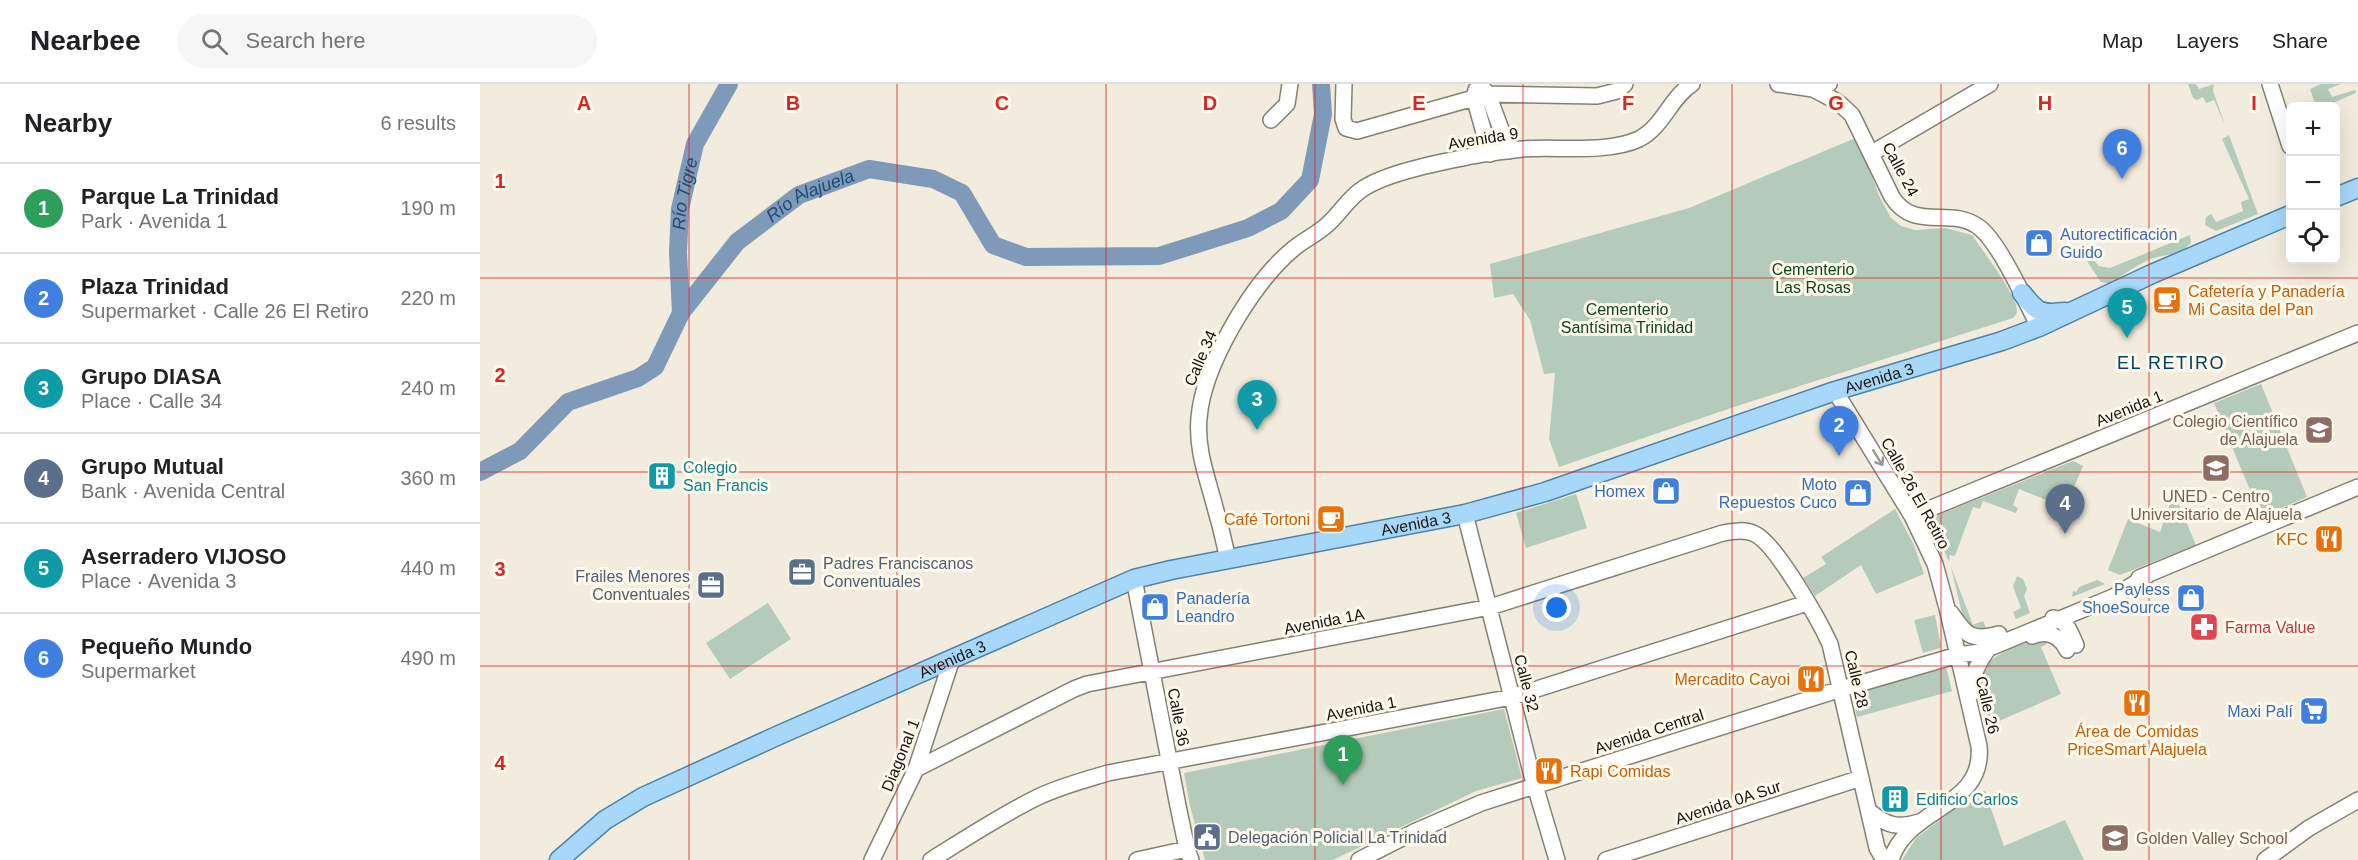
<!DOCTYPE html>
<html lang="en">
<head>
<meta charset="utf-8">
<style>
	body { margin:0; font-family:Helvetica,sans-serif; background:#f6f6f6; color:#202124 }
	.controls { position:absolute; right:18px; top:18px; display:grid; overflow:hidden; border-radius:9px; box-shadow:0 6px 24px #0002 }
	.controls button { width:54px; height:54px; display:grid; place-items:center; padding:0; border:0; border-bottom:2px solid #e0e0e0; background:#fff; color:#202124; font:30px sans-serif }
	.you { position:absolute; left:1077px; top:524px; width:21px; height:21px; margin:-15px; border:4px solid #fff; border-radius:50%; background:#1a73e8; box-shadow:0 0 0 9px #1a73e833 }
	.badge { display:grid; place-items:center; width:39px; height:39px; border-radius:50%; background:#2a80af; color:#fff; font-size:20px; font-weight:700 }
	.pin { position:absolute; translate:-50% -50px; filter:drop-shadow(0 2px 3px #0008) }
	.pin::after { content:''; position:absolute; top:32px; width:21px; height:18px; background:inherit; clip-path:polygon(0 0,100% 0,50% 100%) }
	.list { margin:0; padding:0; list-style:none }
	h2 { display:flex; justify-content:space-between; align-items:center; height:78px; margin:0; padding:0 24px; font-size:26px }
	h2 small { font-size:20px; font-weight:400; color:#757577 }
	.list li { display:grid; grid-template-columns:39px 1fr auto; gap:18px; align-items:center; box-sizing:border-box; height:90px; padding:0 24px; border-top:2px solid #e0e0e0 }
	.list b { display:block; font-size:22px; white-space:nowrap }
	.list p { margin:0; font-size:20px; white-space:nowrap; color:#757577 }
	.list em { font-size:20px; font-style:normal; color:#757577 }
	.icon { flex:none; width:33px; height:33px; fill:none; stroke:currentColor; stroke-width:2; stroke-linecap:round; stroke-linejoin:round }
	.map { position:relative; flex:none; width:1878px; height:776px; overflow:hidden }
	header { display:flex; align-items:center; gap:36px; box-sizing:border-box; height:84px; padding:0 30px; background:#fff; border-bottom:2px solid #e0e0e0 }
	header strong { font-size:28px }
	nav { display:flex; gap:33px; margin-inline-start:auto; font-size:21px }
	.search { width:420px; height:54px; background:#f6f6f6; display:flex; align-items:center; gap:15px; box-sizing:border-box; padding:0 21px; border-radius:33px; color:#757577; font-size:22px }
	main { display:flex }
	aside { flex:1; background:#fff }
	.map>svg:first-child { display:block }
	.green { fill:#b5cbb9 }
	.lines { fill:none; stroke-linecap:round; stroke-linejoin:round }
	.river { stroke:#7e9ab8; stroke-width:18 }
	.minor-casing { stroke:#848073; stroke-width:18 }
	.major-casing { stroke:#4e83a5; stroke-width:21 }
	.minor { stroke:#fff; stroke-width:15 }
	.major { stroke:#a7d8f9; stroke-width:18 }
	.oneway { stroke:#979693 }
	.grid { fill:none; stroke:#d62828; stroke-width:1.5; stroke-opacity:0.55 }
	.labels { text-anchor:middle; stroke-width:6; stroke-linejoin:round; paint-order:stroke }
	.street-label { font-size:16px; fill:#171510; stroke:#fef9eb }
	.shop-label { font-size:16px; fill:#366cbe; stroke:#fef9eb; text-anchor:end }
	.park-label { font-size:16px; fill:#0e4621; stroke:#fef9eb }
	.food-label { font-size:16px; fill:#c56008; stroke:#fef9eb; text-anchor:end }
	.education-label { font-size:16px; fill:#785e54; stroke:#fef9eb; text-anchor:end }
	.culture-label { font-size:16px; fill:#0d838f; stroke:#fef9eb; text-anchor:start }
	.service-label { font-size:16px; fill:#4e5e75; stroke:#fef9eb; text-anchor:start }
	.health-label { font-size:16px; fill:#be3a42; stroke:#fef9eb; text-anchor:start }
	.water-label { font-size:18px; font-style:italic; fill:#214a74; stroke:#fef9eb }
	.neighbourhood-label { font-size:18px; letter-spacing:1.5px; fill:#004161; stroke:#fef9eb }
	.grid-label { font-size:20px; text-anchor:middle; font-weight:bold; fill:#d62828; stroke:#fef9eb; stroke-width:6; stroke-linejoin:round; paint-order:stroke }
</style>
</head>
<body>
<header>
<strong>Nearbee</strong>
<div class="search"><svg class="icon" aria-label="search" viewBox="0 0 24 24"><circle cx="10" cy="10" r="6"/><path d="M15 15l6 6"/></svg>Search here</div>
<nav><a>Map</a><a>Layers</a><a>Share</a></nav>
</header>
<main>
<aside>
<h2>Nearby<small>6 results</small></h2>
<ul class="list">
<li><span class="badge" style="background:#2e9e5b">1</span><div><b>Parque La Trinidad</b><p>Park · Avenida 1</p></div><em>190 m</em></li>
<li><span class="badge" style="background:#3f7fe0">2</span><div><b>Plaza Trinidad</b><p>Supermarket · Calle 26 El Retiro</p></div><em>220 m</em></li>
<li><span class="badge" style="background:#0f9aa8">3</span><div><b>Grupo DIASA</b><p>Place · Calle 34</p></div><em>240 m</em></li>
<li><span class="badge" style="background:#5c6f8a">4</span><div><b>Grupo Mutual</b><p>Bank · Avenida Central</p></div><em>360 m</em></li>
<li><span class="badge" style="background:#0f9aa8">5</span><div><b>Aserradero VIJOSO</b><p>Place · Avenida 3</p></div><em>440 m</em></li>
<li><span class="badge" style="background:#3f7fe0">6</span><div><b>Pequeño Mundo</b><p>Supermarket</p></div><em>490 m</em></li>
</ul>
</aside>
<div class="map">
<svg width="1878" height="776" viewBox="0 0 1878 776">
	<rect width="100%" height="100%" fill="#f1ecdd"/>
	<path class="green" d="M1708 0H1716L1719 5 1734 0 1733 7 1745 41 1734 16 1726 19 1723 13 1717 16 1713 14Z
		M1841 0H1861L1848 5 1852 13 1875 6 1876 9 1846 22H1836L1830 5Z
		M1749 51 1778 130 1736 147 1725 141 1726 133 1731 130 1736 138 1763 127 1761 118 1769 115 1742 55Z
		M1378 53 1399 112 1411 134 1421 142 1435 146 1465 144 1492 151C1502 166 1536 210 1537 226 1537 230 1536 231 1533 234L1254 323 1079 383 1069 355 1075 289 1064 290 1050 236 1033 210 1014 214 1010 180 1209 124Z
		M1710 151 1711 159C1697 173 1694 169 1677 173 1661 177 1643 191 1630 200L1621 198 1605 174 1609 171 1619 182 1630 184Z
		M1781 300 1827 413 1781 433 1734 319Z
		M1593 377 1603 382 1589 415 1602 420 1599 429 1539 405 1533 421 1538 424 1536 429 1503 417 1500 425 1493 423 1475 472 1470 471 1469 478 1451 434Z
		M1694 409 1716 461 1640 491 1628 486 1648 435 1680 448Z
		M1096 410 1107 444 1046 464 1036 429Z
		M1415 425 1434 461 1444 490 1396 510 1381 481 1335 512 1323 494 1346 480 1341 473Z
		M1471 483 1493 541 1503 537 1507 547H1499L1484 538Z
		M1537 492 1543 495 1547 505 1544 512 1550 529 1536 535 1533 528 1541 524 1533 502Z
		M1617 496 1625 500 1592 513 1593 507 1596 508 1599 503Z
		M288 519 311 555 250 595 226 559Z
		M1455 531 1461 562 1460 564 1443 569 1434 536Z
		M1564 554 1567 560 1561 563 1581 610 1510 641C1506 628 1499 613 1499 600 1498 571 1542 561 1564 554Z
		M1466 583 1472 607 1377 633 1372 610Z
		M1024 625 1042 694 996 707 853 776H725L710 722 704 689Z
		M1505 707 1524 762 1585 736 1604 776H1422L1436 754 1496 709Z"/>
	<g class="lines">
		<g class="river">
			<path id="s1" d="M201 229 198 168 200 125 215 60 249 0"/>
			<path id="s2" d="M0 388 40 367 88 318 158 294 175 283 201 229 257 158 319 111 389 85 453 95 482 109 513 161 546 173 679 172 768 144 801 127 830 96 843 30 841 0"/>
		</g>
		<g class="minor-casing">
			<path id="minor" d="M864 0 863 35 866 44 877 47 1008 10 1117 12 1137 7 1145 0
				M999 0 1008 10 1029 67
				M1298 0 1333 5 1349 0
				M1790 0 1810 62
				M1333 5 1358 18 1372 31 1412 113C1435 149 1471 121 1500 144 1520 160 1546 218 1559 243
				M996 6 994 13 1010 70
				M791 36 807 20 810 0
				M1392 69 1510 0
				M1355 307 1432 432 1455 480 1467 524 1499 662C1505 724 1427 723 1411 776
				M985 430 1051 688 1077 776
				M1432 432 1878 249
				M748 475C744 459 741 443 736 427 728 395 716 367 719 334 723 282 772 199 812 166 823 156 838 150 849 139 861 128 870 112 884 104 909 88 962 78 992 72 1008 69 1025 67 1042 65 1076 62 1127 70 1159 55 1183 43 1190 14 1212 0
				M1659 494 1878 403
				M654 495 698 722 707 765 711 776
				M1471 529C1486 551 1491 558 1519 550
				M1573 534C1588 536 1590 549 1596 561
				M1552 552C1567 546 1580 551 1587 566
				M1491 610C1491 592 1498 578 1509 564
				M436 685 594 605 607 600 1010 523 1243 449C1253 447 1265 445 1275 450 1296 460 1339 536 1350 560L1397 764 1404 776
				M1389 727C1406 741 1417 745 1439 738
				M392 776 436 685 472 575
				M451 776C486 754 521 731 558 713 581 702 605 696 628 689L1032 613 1327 519
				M657 776 707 765
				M879 776 934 748 1001 719 1361 605 1478 571 1500 568 1633 513 1668 491
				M1126 776 1381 694
				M1785 776 1829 744 1878 716"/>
		</g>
		<g class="major-casing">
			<g id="major">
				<path d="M1856 113 1878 104"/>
				<path d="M1542 209C1557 228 1560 231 1585 228"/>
				<path id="s3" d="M79 776 125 736 163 713 299 651 654 495 691 486 985 430 1065 408 1355 307 1522 257 1559 243 1674 189 1810 131"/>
			</g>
		</g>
		<use href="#minor" class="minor"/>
		<use href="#major" class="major"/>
	</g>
	<defs><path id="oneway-shaft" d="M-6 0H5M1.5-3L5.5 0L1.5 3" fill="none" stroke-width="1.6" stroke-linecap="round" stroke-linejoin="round" transform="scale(1.5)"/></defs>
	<use class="oneway" href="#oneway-shaft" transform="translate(1398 374) rotate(58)"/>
	<path class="grid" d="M209 0V776M417 0V776M626 0V776M835 0V776M1043 0V776M1252 0V776M1461 0V776M1669 0V776M0 194H1878M0 388H1878M0 582H1878"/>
	<defs>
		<g id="shop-square" transform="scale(1.5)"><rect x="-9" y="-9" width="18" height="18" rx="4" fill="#3f7fe0" stroke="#fef9eb"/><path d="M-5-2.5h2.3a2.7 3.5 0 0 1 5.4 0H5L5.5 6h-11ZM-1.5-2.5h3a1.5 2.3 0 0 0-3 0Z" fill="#fff"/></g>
		<g id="cafe-square" transform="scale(1.5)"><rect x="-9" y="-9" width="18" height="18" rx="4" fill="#e8710a" stroke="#fef9eb"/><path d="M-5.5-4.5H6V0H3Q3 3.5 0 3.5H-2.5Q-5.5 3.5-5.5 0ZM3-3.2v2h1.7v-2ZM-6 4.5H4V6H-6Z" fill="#fff"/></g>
		<g id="school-square" transform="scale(1.5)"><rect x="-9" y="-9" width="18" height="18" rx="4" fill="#8d6e63" stroke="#fef9eb"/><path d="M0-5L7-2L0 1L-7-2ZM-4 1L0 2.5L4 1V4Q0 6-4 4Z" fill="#fff"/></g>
		<g id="university-square" transform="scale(1.5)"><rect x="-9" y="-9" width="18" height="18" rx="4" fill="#8d6e63" stroke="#fef9eb"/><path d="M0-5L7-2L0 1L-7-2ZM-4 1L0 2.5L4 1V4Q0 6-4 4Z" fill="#fff"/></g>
		<g id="building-square" transform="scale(1.5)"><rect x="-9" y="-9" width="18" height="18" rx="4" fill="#0f9aa8" stroke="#fef9eb"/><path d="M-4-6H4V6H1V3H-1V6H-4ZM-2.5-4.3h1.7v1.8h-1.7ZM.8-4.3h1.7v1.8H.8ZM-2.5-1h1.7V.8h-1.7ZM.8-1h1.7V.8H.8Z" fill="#fff"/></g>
		<g id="restaurant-square" transform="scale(1.5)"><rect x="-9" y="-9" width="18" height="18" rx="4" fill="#e8710a" stroke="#fef9eb"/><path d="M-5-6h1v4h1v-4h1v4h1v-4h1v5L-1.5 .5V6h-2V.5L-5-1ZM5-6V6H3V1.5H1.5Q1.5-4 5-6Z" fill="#fff"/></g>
		<g id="office-square" transform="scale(1.5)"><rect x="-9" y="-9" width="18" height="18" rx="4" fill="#5c6f8a" stroke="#fef9eb"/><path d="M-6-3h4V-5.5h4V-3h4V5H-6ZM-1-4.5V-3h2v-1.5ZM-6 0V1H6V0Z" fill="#fff"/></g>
		<g id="pharmacy-square" transform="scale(1.5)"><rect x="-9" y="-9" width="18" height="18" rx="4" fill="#e0444e" stroke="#fef9eb"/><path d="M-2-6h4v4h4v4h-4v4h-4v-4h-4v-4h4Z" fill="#fff"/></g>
		<g id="supermarket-square" transform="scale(1.5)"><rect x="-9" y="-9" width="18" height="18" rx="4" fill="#3f7fe0" stroke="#fef9eb"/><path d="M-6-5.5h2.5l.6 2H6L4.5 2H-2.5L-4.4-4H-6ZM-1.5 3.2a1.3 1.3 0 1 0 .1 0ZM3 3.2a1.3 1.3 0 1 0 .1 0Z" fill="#fff"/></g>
		<g id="civic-square" transform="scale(1.5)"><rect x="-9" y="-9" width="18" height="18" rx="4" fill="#5c6f8a" stroke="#fef9eb"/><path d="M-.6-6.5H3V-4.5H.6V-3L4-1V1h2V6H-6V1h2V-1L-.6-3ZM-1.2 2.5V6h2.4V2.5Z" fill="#fff"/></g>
	</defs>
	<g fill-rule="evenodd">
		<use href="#shop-square" x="1559" y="159"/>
		<use href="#cafe-square" x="1687" y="216"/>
		<use href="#school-square" x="1839" y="346"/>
		<use href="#university-square" x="1736" y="384"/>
		<use href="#building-square" x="182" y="392"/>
		<use href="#shop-square" x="1186" y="407"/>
		<use href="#shop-square" x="1378" y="409"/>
		<use href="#cafe-square" x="851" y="435"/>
		<use href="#restaurant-square" x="1849" y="455"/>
		<use href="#office-square" x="322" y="488"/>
		<use href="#office-square" x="231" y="501"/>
		<use href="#shop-square" x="1711" y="514"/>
		<use href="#shop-square" x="675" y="523"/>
		<use href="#pharmacy-square" x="1724" y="543"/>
		<use href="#restaurant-square" x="1331" y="595"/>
		<use href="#restaurant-square" x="1657" y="619"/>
		<use href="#supermarket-square" x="1834" y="627"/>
		<use href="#restaurant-square" x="1069" y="687"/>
		<use href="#building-square" x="1415" y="715"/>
		<use href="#civic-square" x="727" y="753"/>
		<use href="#school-square" x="1635" y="754"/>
	</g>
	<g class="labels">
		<g class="street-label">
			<text transform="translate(1003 54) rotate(-9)" y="6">Avenida 9</text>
			<text transform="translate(1421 85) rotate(62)" y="6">Calle 24</text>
			<text transform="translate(720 274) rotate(-67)" y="6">Calle 34</text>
			<text dy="6" stroke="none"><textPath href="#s3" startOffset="1416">Avenida 3</textPath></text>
			<text transform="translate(1649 324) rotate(-22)" y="6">Avenida 1</text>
			<text transform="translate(1436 409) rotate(61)" y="6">Calle 26 El Retiro</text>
			<text dy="6" stroke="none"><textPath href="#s3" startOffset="930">Avenida 3</textPath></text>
			<text transform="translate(844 537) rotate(-11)" y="6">Avenida 1A</text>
			<text dy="6" stroke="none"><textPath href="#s3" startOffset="444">Avenida 3</textPath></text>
			<text transform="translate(1377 595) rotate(77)" y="6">Calle 28</text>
			<text transform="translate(1047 599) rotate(76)" y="6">Calle 32</text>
			<text transform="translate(1508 621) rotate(77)" y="6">Calle 26</text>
			<text transform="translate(881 624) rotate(-11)" y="6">Avenida 1</text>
			<text transform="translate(699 633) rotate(79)" y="6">Calle 36</text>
			<text transform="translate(1169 647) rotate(-18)" y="6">Avenida Central</text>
			<text transform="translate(420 671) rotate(-68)" y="6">Diagonal 1</text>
			<text transform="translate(1248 718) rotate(-18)" y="6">Avenida 0A Sur</text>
		</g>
		<g class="shop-label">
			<text x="1580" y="156" text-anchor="start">Autorectificación<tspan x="1580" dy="18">Guido</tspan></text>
			<text x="1357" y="406">Moto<tspan x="1357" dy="18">Repuestos Cuco</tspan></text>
			<text x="1165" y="413">Homex</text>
			<text x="1690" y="511">Payless<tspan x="1690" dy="18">ShoeSource</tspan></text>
			<text x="696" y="520" text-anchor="start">Panadería<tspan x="696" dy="18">Leandro</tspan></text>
			<text x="1813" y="633">Maxi Palí</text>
		</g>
		<g class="park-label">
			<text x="1333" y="191">Cementerio<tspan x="1333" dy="18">Las Rosas</tspan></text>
			<text x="1147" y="231">Cementerio<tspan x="1147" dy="18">Santísima Trinidad</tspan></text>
		</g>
		<g class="food-label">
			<text x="1708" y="213" text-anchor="start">Cafetería y Panadería<tspan x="1708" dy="18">Mi Casita del Pan</tspan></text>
			<text x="830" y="441">Café Tortoni</text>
			<text x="1828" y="461">KFC</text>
			<text x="1310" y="601">Mercadito Cayoi</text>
			<text x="1657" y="653" text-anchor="middle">Área de Comidas<tspan x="1657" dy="18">PriceSmart Alajuela</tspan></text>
			<text x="1090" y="693" text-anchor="start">Rapi Comidas</text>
		</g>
		<g class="education-label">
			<text x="1818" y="343">Colegio Científico<tspan x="1818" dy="18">de Alajuela</tspan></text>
			<text x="1736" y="418" text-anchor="middle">UNED - Centro<tspan x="1736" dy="18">Universitario de Alajuela</tspan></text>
			<text x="1656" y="760" text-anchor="start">Golden Valley School</text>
		</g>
		<g class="culture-label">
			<text x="203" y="389">Colegio<tspan x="203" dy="18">San Francis</tspan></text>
			<text x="1436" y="721">Edificio Carlos</text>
		</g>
		<g class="service-label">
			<text x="343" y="485">Padres Franciscanos<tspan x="343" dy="18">Conventuales</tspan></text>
			<text x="210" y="498" text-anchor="end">Frailes Menores<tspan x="210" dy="18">Conventuales</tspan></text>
			<text x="748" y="759">Delegación Policial La Trinidad</text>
		</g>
		<g class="health-label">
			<text x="1745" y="549">Farma Value</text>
		</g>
		<g class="water-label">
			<text dy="6" stroke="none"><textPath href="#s1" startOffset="120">Río Tigre</textPath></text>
			<text dy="6" stroke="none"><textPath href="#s2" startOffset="446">Río Alajuela</textPath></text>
		</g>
		<g class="neighbourhood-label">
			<text x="1691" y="285">EL RETIRO</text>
		</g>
	</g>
	<g class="grid-label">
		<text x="104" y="26">A</text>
		<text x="313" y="26">B</text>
		<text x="522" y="26">C</text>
		<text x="730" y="26">D</text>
		<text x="939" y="26">E</text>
		<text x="1148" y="26">F</text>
		<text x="1356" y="26">G</text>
		<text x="1565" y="26">H</text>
		<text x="1774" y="26">I</text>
		<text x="20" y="104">1</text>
		<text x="20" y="298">2</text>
		<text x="20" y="492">3</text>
		<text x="20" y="686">4</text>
	</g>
</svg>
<div class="controls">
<button>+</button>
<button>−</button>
<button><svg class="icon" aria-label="locate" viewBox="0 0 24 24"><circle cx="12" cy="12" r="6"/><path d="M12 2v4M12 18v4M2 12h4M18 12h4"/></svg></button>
</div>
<div class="you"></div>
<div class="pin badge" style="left:863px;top:701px;background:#2e9e5b">1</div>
<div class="pin badge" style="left:1359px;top:372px;background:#3f7fe0">2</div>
<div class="pin badge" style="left:777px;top:346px;background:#0f9aa8">3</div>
<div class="pin badge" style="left:1585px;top:450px;background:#5c6f8a">4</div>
<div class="pin badge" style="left:1647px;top:254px;background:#0f9aa8">5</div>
<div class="pin badge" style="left:1642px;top:95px;background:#3f7fe0">6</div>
</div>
</main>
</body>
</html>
